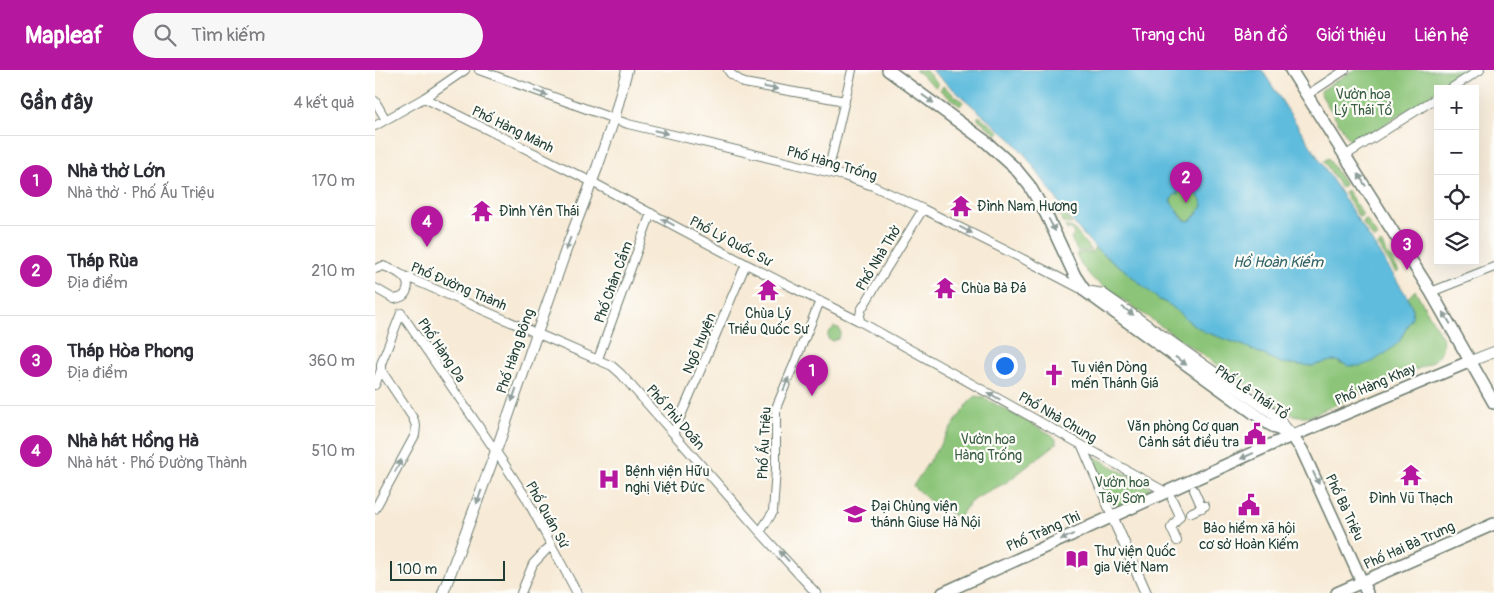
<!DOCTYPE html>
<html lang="vi">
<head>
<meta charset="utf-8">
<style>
	body { margin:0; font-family:Pangolin,sans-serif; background:#f7f7f7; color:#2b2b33 }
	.controls { position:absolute; right:15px; top:15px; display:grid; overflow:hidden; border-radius:0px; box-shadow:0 5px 20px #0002 }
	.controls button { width:45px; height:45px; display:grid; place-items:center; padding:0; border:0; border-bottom:1px solid #e1e1e2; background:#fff; color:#2b2b33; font:25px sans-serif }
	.scale { position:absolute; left:15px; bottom:12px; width:115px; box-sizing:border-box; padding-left:5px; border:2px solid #1f3d34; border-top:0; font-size:14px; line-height:18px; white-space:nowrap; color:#1f3d34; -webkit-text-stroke:4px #fdfcf7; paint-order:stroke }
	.you { position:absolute; left:629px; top:295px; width:18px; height:18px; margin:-12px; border:4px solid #fff; border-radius:50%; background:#1a73e8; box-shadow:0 0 0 8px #1a73e833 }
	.badge { display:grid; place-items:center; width:32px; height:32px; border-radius:50%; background:#b5179e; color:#fff; font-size:16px; font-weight:700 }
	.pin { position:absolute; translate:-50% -41px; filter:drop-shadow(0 1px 2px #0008) }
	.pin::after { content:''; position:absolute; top:26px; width:18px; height:15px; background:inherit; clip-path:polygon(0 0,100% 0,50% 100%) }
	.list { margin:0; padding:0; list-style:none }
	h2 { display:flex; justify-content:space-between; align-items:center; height:65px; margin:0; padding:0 20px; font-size:21px }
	h2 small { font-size:16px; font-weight:400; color:#7c7c81 }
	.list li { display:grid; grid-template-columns:32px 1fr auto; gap:15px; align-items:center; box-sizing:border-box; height:90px; padding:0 20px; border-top:1px solid #e1e1e2 }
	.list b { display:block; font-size:19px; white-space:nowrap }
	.list p { margin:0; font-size:16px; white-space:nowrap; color:#7c7c81 }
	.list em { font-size:16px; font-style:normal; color:#7c7c81 }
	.icon { flex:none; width:28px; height:28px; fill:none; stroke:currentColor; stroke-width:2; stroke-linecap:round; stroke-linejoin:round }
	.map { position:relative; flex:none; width:1119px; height:523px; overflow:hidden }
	header { display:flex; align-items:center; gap:30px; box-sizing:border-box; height:70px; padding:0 25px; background:#b5179e; color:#fff }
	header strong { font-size:24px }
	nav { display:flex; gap:28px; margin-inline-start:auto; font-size:18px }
	.search { width:350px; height:45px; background:#f7f7f7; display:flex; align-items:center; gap:12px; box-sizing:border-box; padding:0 18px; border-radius:28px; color:#7c7c81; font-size:19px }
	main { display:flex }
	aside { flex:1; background:#fff }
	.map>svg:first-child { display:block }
	.green { fill:#8cc579; stroke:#568156 }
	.water { fill:#5ebcdd; stroke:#3e7c88; fill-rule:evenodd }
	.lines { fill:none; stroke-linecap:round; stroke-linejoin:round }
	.minor-casing { stroke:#6b7a6d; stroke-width:10 }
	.tertiary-casing { stroke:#6b7a6d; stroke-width:12 }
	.secondary-casing { stroke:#6b7a6d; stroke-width:14 }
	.minor { stroke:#fff; stroke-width:8 }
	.tertiary { stroke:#fff; stroke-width:10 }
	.secondary { stroke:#fff; stroke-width:11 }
	.oneway { fill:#8f9e9a }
	.labels { text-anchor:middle; stroke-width:4.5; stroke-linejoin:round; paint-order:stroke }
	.park-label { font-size:14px; fill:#3a5f45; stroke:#fdfcf7 }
	.street-label { font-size:14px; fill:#1f3d34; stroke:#fdfcf7 }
	.poi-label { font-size:14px; fill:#1f3d34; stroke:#fdfcf7; text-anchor:start }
	.water-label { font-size:15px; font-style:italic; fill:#326367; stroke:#fdfcf7 }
</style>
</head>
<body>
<header>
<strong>Mapleaf</strong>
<div class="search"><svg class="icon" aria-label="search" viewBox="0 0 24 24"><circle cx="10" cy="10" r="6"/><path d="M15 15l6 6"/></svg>Tìm kiếm</div>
<nav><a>Trang chủ</a><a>Bản đồ</a><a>Giới thiệu</a><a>Liên hệ</a></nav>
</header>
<main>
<aside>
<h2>Gần đây<small>4 kết quả</small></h2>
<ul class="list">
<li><span class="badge">1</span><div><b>Nhà thờ Lớn</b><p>Nhà thờ · Phố Ấu Triệu</p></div><em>170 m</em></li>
<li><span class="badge">2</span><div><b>Tháp Rùa</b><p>Địa điểm</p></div><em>210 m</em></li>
<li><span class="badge">3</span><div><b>Tháp Hòa Phong</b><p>Địa điểm</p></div><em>360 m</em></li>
<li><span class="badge">4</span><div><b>Nhà hát Hồng Hà</b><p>Nhà hát · Phố Đường Thành</p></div><em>510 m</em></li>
</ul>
</aside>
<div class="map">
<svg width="1119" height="523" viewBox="0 0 1119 523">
	<rect width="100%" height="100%" fill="#fdfcf7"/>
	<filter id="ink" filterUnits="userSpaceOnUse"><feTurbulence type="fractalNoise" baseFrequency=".02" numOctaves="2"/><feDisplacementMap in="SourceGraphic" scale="10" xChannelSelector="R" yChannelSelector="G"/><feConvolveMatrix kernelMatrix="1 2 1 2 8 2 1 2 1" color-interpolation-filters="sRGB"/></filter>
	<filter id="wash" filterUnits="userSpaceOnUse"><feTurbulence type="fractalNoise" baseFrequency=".0096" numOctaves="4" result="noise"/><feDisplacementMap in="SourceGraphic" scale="20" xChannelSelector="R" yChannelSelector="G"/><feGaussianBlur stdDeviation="1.12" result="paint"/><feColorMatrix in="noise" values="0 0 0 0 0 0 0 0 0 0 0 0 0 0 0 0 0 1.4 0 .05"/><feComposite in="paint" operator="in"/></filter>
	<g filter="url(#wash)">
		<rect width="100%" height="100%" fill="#f7ead6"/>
		<path class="green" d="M540 0H550L564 14 561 17Z
			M978 0H1096L1067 19H1063V21L979 74 975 71 945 23 947 20Z
			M568 16 588 32 585 36 565 20Z
			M604 46 625 62 622 65 602 48Z
			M953 88 970 115 966 118 949 91Z
			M811 117C818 119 827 129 828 136L818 149 813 151C808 148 805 145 801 140 791 128 798 122 811 117Z
			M972 120 988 145 984 147 969 122Z
			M683 135 697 154 689 153 681 137Z
			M991 149 1003 167 999 169 987 152Z
			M690 156 698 158 716 180 703 182 696 168 699 165 696 158 692 160Z
			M1006 173 1024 201 1021 203 1003 175Z
			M720 178 747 198 783 229 795 235 816 253 830 262 867 275 906 293 937 296 956 291H962L966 294 1011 283 1024 272 1032 257 1038 239 1033 228 1040 220 1067 267C1070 279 1064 288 1054 294L935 346H924L913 344 718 209 707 196 701 184 716 182Z
			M459 257 464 258 466 263 463 269 457 271 453 269V263Z
			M601 326 609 328 677 365 681 369V374L632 412 607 425 594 433 584 448 556 432 538 416 574 361 594 332Z
			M713 383 783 422 739 441Z"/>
		<path class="water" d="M556 0H887L1033 228 1038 239 1037 247 1024 272 1011 283 997 292 986 296H974L962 291H956L937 296 906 293 867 275 830 262 816 253 795 235 783 229 747 198 721 179 701 156 650 85 638 71ZM811 117C818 119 827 129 828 136L818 149 813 151 808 149 795 131 800 124 803 125V121Z"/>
	</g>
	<g filter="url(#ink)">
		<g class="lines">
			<g class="minor-casing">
				<path id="minor" d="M104 0 253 54 469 106 498 116 548 139 664 197 708 220
					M353 0 356 4 369 13 470 31
					M1075 19 1105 0
					M932 25 970 0
					M49 28 217 112 371 194 484 251 791 422
					M0 31 11 50
					M0 56 49 28 90 0
					M971 85 1063 27
					M453 102 477 0
					M0 199 8 196C17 199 37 207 32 220 30 227 25 228 19 229L0 218
					M25 204 237 296 246 304 385 462 441 523
					M1056 222 1119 197
					M26 243 126 389 150 426 202 523
					M484 251 486 240 548 139
					M223 289 276 143
					M0 315 6 300V294L26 243
					M299 362 371 194
					M707 376 737 446
					M819 420 827 438
					M797 429 805 446 796 458 802 471
					M0 439 40 365 41 356 38 348 6 300
					M815 443 830 436
					M385 462 398 442 401 399V338L445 231
					M146 523 158 494 176 475"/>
			</g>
			<g class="tertiary-casing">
				<path id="tertiary" d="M711 221 728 224 900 345 916 364
					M1096 291 1119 282
					M737 446 771 523
					M68 523 121 381 192 177 222 98 239 49 252 0"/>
			</g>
			<g class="secondary-casing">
				<path id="secondary" d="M513 0 610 71 640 98 654 115 671 144 700 206 710 221 894 354 917 366 927 380 992 523
					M916 0 1056 222 1119 333
					M568 523 893 376 1096 291
					M962 523 1119 454"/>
			</g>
			<use href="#minor" class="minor"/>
			<use href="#tertiary" class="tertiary"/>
			<use href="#secondary" class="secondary"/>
		</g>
		<defs><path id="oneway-solid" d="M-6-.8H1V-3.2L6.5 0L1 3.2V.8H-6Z" transform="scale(1.25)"/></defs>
		<g class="oneway">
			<use href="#oneway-solid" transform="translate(396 18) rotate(10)"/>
			<use href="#oneway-solid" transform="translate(166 23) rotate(20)"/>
			<use href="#oneway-solid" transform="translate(553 29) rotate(36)"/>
			<use href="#oneway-solid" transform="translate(286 62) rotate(14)"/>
			<use href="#oneway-solid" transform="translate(987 110) rotate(-122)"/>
			<use href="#oneway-solid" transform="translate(293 152) rotate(-152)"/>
			<use href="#oneway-solid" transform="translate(677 155) rotate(62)"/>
			<use href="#oneway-solid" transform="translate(591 160) rotate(27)"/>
			<use href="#oneway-solid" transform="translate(193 174) rotate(111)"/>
			<use href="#oneway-solid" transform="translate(753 241) rotate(35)"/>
			<use href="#oneway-solid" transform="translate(1072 248) rotate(-120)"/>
			<use href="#oneway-solid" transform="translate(806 291) rotate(36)"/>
			<use href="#oneway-solid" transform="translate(411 314) rotate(-68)"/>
			<use href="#oneway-solid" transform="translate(139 325) rotate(109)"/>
			<use href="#oneway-solid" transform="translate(619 326) rotate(-150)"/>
			<use href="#oneway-solid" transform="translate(872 386) rotate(156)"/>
			<use href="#oneway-solid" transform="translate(23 396) rotate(-62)"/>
			<use href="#oneway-solid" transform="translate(941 408) rotate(65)"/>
			<use href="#oneway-solid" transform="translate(104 427) rotate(110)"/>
			<use href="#oneway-solid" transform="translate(692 467) rotate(156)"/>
			<use href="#oneway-solid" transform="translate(409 486) rotate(-133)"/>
		</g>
	</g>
	<defs>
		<g id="temple-bare" transform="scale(1.725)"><path d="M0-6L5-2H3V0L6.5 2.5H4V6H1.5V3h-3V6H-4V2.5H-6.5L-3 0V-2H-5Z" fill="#b5179e" stroke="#fdfcf7" stroke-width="2.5" paint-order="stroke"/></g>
		<g id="church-bare" transform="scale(1.725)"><path d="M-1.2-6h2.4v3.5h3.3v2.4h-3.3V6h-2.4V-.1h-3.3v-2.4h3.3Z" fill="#b5179e" stroke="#fdfcf7" stroke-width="2.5" paint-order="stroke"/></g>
		<g id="civic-bare" transform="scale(1.725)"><path d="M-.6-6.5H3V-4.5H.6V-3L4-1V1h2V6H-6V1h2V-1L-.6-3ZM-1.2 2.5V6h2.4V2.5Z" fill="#b5179e" stroke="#fdfcf7" stroke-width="2.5" paint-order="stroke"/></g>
		<g id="hospital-bare" transform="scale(1.725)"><path d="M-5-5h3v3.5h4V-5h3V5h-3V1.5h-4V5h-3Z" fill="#b5179e" stroke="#fdfcf7" stroke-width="2.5" paint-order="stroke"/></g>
		<g id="university-bare" transform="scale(1.725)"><path d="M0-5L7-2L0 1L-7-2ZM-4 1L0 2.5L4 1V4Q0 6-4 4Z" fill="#b5179e" stroke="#fdfcf7" stroke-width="2.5" paint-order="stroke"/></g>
		<g id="library-bare" transform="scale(1.725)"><path d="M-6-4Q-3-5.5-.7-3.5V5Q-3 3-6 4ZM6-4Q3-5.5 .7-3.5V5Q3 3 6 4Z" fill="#b5179e" stroke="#fdfcf7" stroke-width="2.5" paint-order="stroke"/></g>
	</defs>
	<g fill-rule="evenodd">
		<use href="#temple-bare" x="586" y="136"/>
		<use href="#temple-bare" x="107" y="141"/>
		<use href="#temple-bare" x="570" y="218"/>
		<use href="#temple-bare" x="393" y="220"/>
		<use href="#church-bare" x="679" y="305"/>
		<use href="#civic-bare" x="880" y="364"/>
		<use href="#temple-bare" x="1036" y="405"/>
		<use href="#hospital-bare" x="234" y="409"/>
		<use href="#civic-bare" x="874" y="435"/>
		<use href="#university-bare" x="480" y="444"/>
		<use href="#library-bare" x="702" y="489"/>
	</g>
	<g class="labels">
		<g class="park-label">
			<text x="988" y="29">Vườn hoa<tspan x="988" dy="16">Lý Thái Tổ</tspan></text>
			<text x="613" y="374">Vườn hoa<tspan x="613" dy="16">Hàng Trống</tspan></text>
			<text x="747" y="417">Vườn hoa<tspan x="747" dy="16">Tây Sơn</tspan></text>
		</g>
		<g class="street-label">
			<text transform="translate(138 59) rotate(26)" y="5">Phố Hàng Mành</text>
			<text transform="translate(457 93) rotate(16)" y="5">Phố Hàng Trống</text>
			<text transform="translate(356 171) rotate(28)" y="5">Phố Lý Quốc Sư</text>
			<text transform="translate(503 188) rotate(-59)" y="5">Phố Nhà Thờ</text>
			<text transform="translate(238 212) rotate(-70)" y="5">Phố Chân Cầm</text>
			<text transform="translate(84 216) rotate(23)" y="5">Phố Đường Thành</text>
			<text transform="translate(324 273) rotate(-67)" y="5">Ngõ Huyện</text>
			<text transform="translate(67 280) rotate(56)" y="5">Phố Hàng Da</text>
			<text transform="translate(140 281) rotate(-71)" y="5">Phố Hàng Bông</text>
			<text transform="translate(1000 314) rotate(-23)" y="5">Phố Hàng Khay</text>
			<text transform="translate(877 322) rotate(34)" y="5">Phố Lê Thái Tổ</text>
			<text transform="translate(301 347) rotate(49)" y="5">Phố Phủ Doãn</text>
			<text transform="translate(683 347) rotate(30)" y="5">Phố Nhà Chung</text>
			<text transform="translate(389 373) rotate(-87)" y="5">Phố Ấu Triệu</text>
			<text transform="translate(970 437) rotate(65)" y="5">Phố Bà Triệu</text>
			<text transform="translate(173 445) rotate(61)" y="5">Phố Quán Sứ</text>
			<text transform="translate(668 461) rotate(-24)" y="5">Phố Tràng Thi</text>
			<text transform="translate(1034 475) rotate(-24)" y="5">Phố Hai Bà Trưng</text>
		</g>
		<g class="poi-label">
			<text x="602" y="141">Đình Nam Hương</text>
			<text x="124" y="146">Đình Yên Thái</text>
			<text x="586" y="223">Chùa Bà Đá</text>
			<text x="393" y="248" text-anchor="middle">Chùa Lý<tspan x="393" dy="16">Triều Quốc Sư</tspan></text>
			<text x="696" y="302">Tu viện Dòng<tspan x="696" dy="16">mến Thánh Giá</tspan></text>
			<text x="864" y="361" text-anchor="end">Văn phòng Cơ quan<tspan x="864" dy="16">Cảnh sát điều tra</tspan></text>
			<text x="250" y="406">Bệnh viện Hữu<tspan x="250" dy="16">nghị Việt Đức</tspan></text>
			<text x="1036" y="433" text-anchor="middle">Đình Vũ Thạch</text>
			<text x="496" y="441">Đại Chủng viện<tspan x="496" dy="16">thánh Giuse Hà Nội</tspan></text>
			<text x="874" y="463" text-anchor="middle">Bảo hiểm xã hội<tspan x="874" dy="16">cơ sở Hoàn Kiếm</tspan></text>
			<text x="719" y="486">Thư viện Quốc<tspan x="719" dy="16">gia Việt Nam</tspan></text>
		</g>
		<g class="water-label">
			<text x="903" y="197">Hồ Hoàn Kiếm</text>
		</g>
	</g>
</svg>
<div class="controls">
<button>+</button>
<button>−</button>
<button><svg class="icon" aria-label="locate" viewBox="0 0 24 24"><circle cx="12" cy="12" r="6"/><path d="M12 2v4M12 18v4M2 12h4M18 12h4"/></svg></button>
<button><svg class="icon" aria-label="layers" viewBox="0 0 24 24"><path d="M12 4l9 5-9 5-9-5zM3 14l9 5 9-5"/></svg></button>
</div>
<div class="scale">100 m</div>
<div class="you"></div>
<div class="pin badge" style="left:437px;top:326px">1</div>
<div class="pin badge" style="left:811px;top:133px">2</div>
<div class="pin badge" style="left:1032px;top:200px">3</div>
<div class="pin badge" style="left:52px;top:177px">4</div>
</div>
</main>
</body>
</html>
